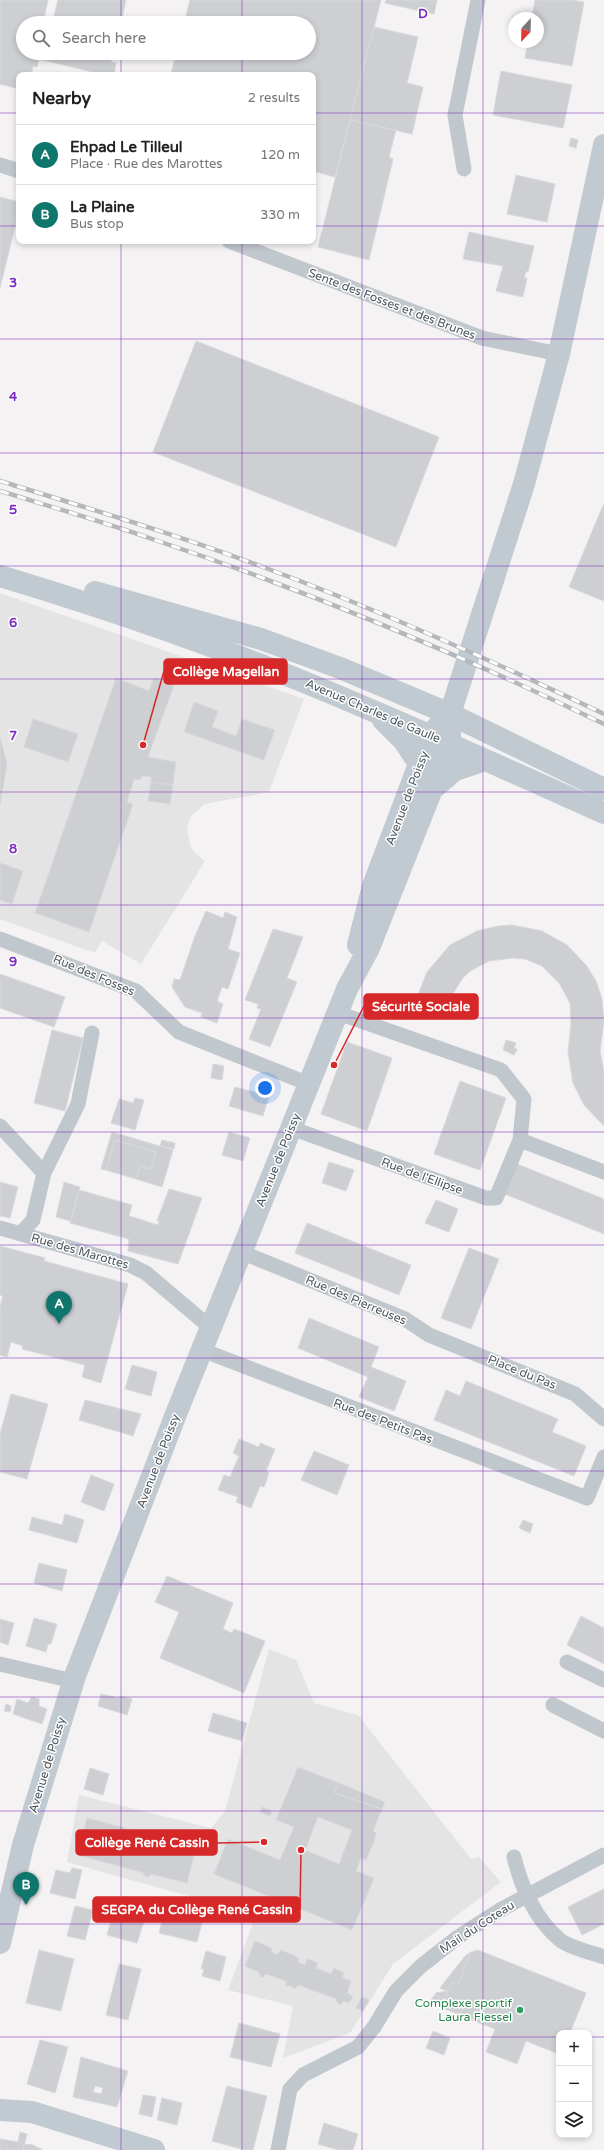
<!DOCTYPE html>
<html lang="en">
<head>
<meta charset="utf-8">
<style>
	body { margin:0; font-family:"Varela Round",sans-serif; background:#f2f2f2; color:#222 }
	.controls { position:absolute; right:12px; bottom:12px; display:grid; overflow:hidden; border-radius:8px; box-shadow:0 2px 6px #0003 }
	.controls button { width:36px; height:36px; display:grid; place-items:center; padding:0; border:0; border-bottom:1px solid #e0e0e0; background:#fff; color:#222; font:20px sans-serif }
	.compass { position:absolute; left:508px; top:12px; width:36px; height:36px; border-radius:50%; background:#fff; box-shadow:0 2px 6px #0003; rotate:202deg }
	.you { position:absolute; left:265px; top:1088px; width:14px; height:14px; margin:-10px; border:3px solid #fff; border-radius:50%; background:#1a73e8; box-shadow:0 0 0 6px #1a73e833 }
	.badge { display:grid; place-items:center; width:26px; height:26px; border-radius:50%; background:#0f766e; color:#fff; font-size:13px; font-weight:700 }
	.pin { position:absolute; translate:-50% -33px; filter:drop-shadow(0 1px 2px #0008) }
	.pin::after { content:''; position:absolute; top:21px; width:14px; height:12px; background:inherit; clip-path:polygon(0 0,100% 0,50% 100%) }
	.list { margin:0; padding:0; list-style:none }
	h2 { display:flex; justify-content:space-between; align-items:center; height:52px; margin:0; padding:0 16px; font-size:17px }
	h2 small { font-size:13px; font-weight:400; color:#767676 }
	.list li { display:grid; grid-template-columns:26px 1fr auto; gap:12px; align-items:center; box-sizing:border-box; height:60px; padding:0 16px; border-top:1px solid #e0e0e0 }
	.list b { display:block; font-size:15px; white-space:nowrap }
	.list p { margin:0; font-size:13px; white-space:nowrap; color:#767676 }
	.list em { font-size:13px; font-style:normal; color:#767676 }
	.icon { flex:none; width:22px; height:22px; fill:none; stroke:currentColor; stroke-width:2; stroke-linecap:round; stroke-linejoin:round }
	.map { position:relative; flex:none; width:604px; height:2150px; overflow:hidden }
	.search { position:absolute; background:#fff; box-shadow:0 2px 6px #0003; left:16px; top:16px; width:300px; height:44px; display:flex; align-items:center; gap:10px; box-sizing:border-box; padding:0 14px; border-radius:22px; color:#767676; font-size:15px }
	.panel { position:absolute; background:#fff; box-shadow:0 2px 6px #0003; left:16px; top:72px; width:300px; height:172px; border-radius:8px }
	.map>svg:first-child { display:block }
	.education { fill:#e5e4e4 }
	.building { fill:#cdcfd3; stroke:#d7d9dc; fill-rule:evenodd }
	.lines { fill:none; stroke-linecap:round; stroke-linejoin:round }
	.street { stroke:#c0c7cd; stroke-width:15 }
	.secondary { stroke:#c1cad1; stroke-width:22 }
	.rail-casing { stroke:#b5b8bb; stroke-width:4.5 }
	.rail { stroke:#fff; stroke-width:3; stroke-dasharray:9; stroke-linecap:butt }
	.grid { fill:none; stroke:#7b2cbf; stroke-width:1; stroke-opacity:0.55 }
	.leisure-dot { fill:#2e9e5b; stroke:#fff; stroke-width:1.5 }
	.labels { text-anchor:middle; stroke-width:3; stroke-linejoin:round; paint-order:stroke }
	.street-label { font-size:12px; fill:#4c575d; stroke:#fff }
	.leisure-label { font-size:12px; fill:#27864d; stroke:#fff; text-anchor:end }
	.grid-label { font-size:13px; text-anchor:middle; font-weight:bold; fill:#7b2cbf; stroke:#fff; stroke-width:3; stroke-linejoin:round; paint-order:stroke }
	.leader { fill:none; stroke:#d62828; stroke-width:1.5 }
	.callout-dot { fill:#d62828; stroke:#fff; stroke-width:1.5 }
	.callout { fill:#d62828; stroke:#d62828; stroke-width:1.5 }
	.callout-label { font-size:13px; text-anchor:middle; font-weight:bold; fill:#fff }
</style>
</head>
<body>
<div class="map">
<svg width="604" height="2150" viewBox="0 0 604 2150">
	<rect width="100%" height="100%" fill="#f4f2f3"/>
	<path class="education" d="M0 593 304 699 269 792 205 804 191 816 187 828 190 845 195 853 205 861 141 964 102 941 95 953 0 919Z
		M269 1649 296 1660 314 1703 358 1715 471 1859 479 1857 501 1882 393 1964 350 2033 283 2058 293 2006 228 1990 256 1915 67 1862 79 1795 211 1828 225 1811Z"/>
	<path class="building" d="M0 0H48L43 23H23V53H36L35 58 39 59 37 67 33 66 31 75H19V89L0 84Z
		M58 0H126L121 23H52Z
		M190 0H381L335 177 313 171V75H171L176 53H309V23H184Z
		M386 0H437L434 14 385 3Z
		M535 0H571L584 2 572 66 525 58 528 42H538V18H532Z
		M374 27 418 37 407 83 423 87 412 134 350 120Z
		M45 53H113L111 62 116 63 114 75H105L43 60Z
		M501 71 572 85 563 128 493 115Z
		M350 120 396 130 389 157 393 159 369 260 318 247Z
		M571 138 578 140 576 148 569 146Z
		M516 175 555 184 547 222 507 214Z
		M0 197 19 202V210L0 288Z
		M469 232 534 246 528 272 526 271 524 278H527L523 297 496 291 503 266 463 259Z
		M196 341 439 437 396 547 153 452Z
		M604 503V601L569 587Z
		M116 678 149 691 154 678 174 685 148 757 176 762 173 785 151 782V777L142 776 140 780 134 779 127 802 133 804 89 932 35 913Z
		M194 702 218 711 212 727 236 736 242 719 275 730 264 760 184 732Z
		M33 719 78 734 68 762 24 747Z
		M0 737 7 764 0 805Z
		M151 782 173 785 170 804 148 801Z
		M0 863 23 871 12 904 0 900Z
		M206 911 223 918 225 912 237 917 228 949 240 953 228 989 222 987 217 1001 223 1004 217 1023 201 1017 202 1013 185 1007 172 987 174 979 180 980 195 936Z
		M512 925 542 931 567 945 586 965 596 981 602 999 604 1021 600 1051 604 1072V1126L584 1105 573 1083 568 1052 571 1023 570 1003 559 983 542 966 525 959 513 958 489 961 470 971 462 979 451 997 448 1007 425 1002 422 1018 407 1014 410 999 416 1000 427 972 450 945 477 931 498 926Z
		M273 929 303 937 287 978 297 982 270 1047 249 1039 261 1009 257 1008 258 1004 245 1000Z
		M0 974 65 997 54 1027 0 1008Z
		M52 1030 83 1038 65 1111 34 1103Z
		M506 1040 516 1043 514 1048 517 1049 514 1055 503 1050Z
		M347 1042 392 1058 367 1131 321 1114Z
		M213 1064 224 1066 222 1080 211 1078Z
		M460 1081 506 1098 480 1170 434 1154Z
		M235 1087 269 1096 263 1116 229 1106Z
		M135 1098 144 1100 135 1130 111 1123 119 1099 133 1103Z
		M112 1132 173 1150 162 1187 136 1179 140 1166 151 1169 156 1152 115 1140 106 1170 101 1169Z
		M229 1132 250 1138 243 1161 222 1155Z
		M115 1140 156 1152 151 1169 140 1166 136 1179 106 1170Z
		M162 1140 175 1143 174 1149 160 1146Z
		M329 1162 354 1170 346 1191 322 1183Z
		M517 1164 604 1199V1234L505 1194Z
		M0 1182 18 1187 10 1218 0 1216Z
		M64 1182 80 1187 71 1221 56 1217Z
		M169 1189 202 1198 178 1264 128 1251 129 1239 70 1223 79 1190 132 1205 129 1216 158 1225 159 1221H157Z
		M436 1200 458 1209 449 1232 425 1223Z
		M307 1223 411 1265 399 1295 295 1253Z
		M0 1246 45 1258 44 1261 128 1284 101 1383 82 1377 85 1365 22 1349 23 1346 11 1342 7 1357 0 1355V1306L3 1296 0 1295Z
		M469 1248 499 1259 471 1329 441 1318Z
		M309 1318 379 1347 371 1367 406 1381 394 1411 359 1397 368 1377 298 1348Z
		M132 1365 157 1372 151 1396 125 1389Z
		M466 1381 558 1419 552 1432 586 1446 574 1476 434 1420 446 1390 460 1396Z
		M11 1394 48 1404 27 1479 0 1472V1434Z
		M85 1400 141 1414 133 1436 79 1420Z
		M239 1439 259 1447 260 1443 275 1449 266 1471 269 1473 264 1487 260 1486 251 1508 236 1502 238 1497 218 1490 224 1475 230 1477 239 1456 233 1453Z
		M314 1451 349 1465 337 1495 301 1480Z
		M91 1475 114 1484 104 1511 81 1502Z
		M65 1514 84 1520 77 1543 29 1530 32 1517 62 1525Z
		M523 1520 533 1524 530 1533 519 1528Z
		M39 1563 67 1570 62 1591 34 1583Z
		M167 1576 233 1603 223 1629 232 1633 234 1629 265 1641 244 1693 160 1658 179 1612 155 1602Z
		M581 1616 604 1628V1664L567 1645Z
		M34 1618 57 1624 51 1644H48L46 1652 26 1646Z
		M0 1619 14 1623 8 1645 0 1642Z
		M101 1694 119 1698 120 1696 132 1699 127 1715 98 1706Z
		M32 1697 39 1699V1706L47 1709 42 1724 13 1714 17 1699 28 1703Z
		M6 1704 11 1706 10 1712 4 1711Z
		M213 1713 247 1723 242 1741 208 1731Z
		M298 1767 339 1783 334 1793 382 1809 373 1831 376 1833 374 1841 366 1860 361 1858 356 1871 374 1878 352 1930 214 1874 228 1839 280 1860 294 1827 276 1820ZM318 1817 352 1830 339 1864 305 1850Z
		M90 1768 109 1774 103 1795 84 1789Z
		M339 1783 385 1802 382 1809 334 1793Z
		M262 1807 272 1811 270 1816 260 1812Z
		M87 1818 196 1847 187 1883 151 1874 149 1877 143 1875 144 1873 78 1855Z
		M72 1868 82 1870 75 1899 50 1893 56 1870 70 1873Z
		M604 1889V1924L582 1935 568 1907Z
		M75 1906 93 1910 85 1940 67 1936Z
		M174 1907 190 1911 188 1919 202 1922 197 1942 159 1933 164 1913 172 1915Z
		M113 1913 144 1921 137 1943 107 1935Z
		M255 1941 267 1946 272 1949 271 1952 278 1955 280 1950 291 1954 299 1958 298 1962 305 1965 307 1959 318 1963 316 1968 331 1974 334 1968 344 1973 342 1978 351 1981 347 1993 353 1997 349 2003 344 2001 340 2005 336 2001 337 1999 298 1985 295 1989 291 1986H286V1981L266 1974 262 1978 260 1976 259 1972 245 1966Z
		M39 1950 74 1959 61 2011 26 2003Z
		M478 1950 586 1993 570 2033H559V2054L526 2041 517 2064 486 2052 495 2029 459 2015 463 2006 445 1999 447 1991 453 1982 458 1984 471 1952Z
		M206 1951 226 1957 220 1981 202 1976 204 1969H201Z
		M471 1952 458 1984 453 1982 447 1991 440 1988 465 1956Z
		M119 1964 141 1969 128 2020 106 2015Z
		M448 1991 445 1999 435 1995 436 1993Z
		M435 1995 463 2006 459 2015 429 2002Z
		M362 1997 369 2000 363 2011 356 2008Z
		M239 2023 280 2034 271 2067 230 2057Z
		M433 2031 450 2038 444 2055 426 2048Z
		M40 2040 68 2047 55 2093 27 2084Z
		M81 2057 128 2071 117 2107 73 2097Z
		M95 2086 103 2088 101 2094 93 2092Z
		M227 2086 267 2096 253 2150H245L212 2141Z
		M143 2095 156 2097 152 2117 139 2114Z
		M162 2098 182 2103 177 2125 157 2120Z
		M324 2123 358 2134 353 2150H338L318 2144Z
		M20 2132 27 2134 23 2150H0V2139L18 2142Z
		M24 2144 33 2145 43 2150H23Z"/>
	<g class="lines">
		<path class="street" d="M0 165 19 171
			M464 169 455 115 478 0
			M229 241 482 338 559 354
			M0 939 136 991 179 1032 309 1084
			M0 1126 44 1173
			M291 1128 486 1198H496L520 1140 524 1099 501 1070 338 1013
			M520 1140 604 1172
			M0 1228 130 1265 146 1273 211 1328
			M20 1234 33 1220 44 1173 78 1104 92 1033
			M241 1252 405 1319 429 1335 575 1394 604 1419
			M202 1350 587 1498 604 1457
			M567 1662 604 1680
			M0 1664 73 1681
			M553 1705 604 1731
			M514 1857C521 1886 535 1919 559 1939 567 1947 593 1953 604 1957
			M278 2150 290 2089 303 2075 358 2047 374 2027 396 1991 421 1966 458 1937 500 1910 604 1855"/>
		<path class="secondary" d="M0 576C96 605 193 638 287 675 394 718 499 766 604 813
			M95 592 261 639 340 668 450 714 604 789
			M383 720 404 741 419 764
			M434 788 455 770 485 760
			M358 945 373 886 430 735 439 725
			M0 1943 23 1845 75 1676 176 1414 282 1151 347 989 369 948 450 744V714L524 484 559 354 604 145
			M0 2110 32 2112 154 2150"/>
		<g class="rail-casing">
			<path id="rail" d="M0 481C88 508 177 535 263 567 379 610 493 661 604 714
				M0 491C52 507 104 522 155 540 308 591 459 654 604 724"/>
		</g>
		<use href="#rail" class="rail"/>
	</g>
	<path class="grid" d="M121 0V23M242 0V23M362 0V2150M483 0V2150M121 53V75M242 53V75M0 113H19M313 113H604M0 226H19M313 226H604M121 241V2150M242 241V2150M0 339H604M0 453H604M0 566H604M0 679H604M0 792H604M0 905H604M0 1018H604M0 1132H604M0 1245H604M0 1358H604M0 1471H604M0 1584H604M0 1697H604M0 1811H604M0 1924H604M0 2037H559M589 2037H604"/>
	<circle class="leisure-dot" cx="520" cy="2010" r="4"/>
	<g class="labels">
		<g class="street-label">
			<text transform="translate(392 304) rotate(21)" y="4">Sente des Fosses et des Brunes</text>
			<text transform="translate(373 711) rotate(23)" y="4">Avenue Charles de Gaulle</text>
			<text transform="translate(407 798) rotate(-69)" y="4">Avenue de Poissy</text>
			<text transform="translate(94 975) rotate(23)" y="4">Rue des Fosses</text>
			<text transform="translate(278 1160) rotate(-68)" y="4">Avenue de Poissy</text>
			<text transform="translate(422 1176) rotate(20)" y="4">Rue de l'Ellipse</text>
			<text transform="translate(80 1251) rotate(16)" y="4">Rue des Marottes</text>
			<text transform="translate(356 1300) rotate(23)" y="4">Rue des Pierreuses</text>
			<text transform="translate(522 1372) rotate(22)" y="4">Place du Pas</text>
			<text transform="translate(383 1421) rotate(21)" y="4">Rue des Petits Pas</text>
			<text transform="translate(158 1461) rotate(-69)" y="4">Avenue de Poissy</text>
			<text transform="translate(47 1765) rotate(-73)" y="4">Avenue de Poissy</text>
			<text transform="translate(477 1927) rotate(-33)" y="4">Mail du Coteau</text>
		</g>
		<g class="leisure-label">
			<text x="512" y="2007">Complexe sportif<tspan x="512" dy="14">Laura Flessel</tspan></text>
		</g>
	</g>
	<g class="grid-label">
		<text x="423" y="18">D</text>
		<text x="13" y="287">3</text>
		<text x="13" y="401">4</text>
		<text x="13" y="514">5</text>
		<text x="13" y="627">6</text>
		<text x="13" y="740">7</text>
		<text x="13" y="853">8</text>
		<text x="13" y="966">9</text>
	</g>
	<path class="leader" d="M143 745L164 671M334 1065L364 1006M264 1842L217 1843M301 1850L300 1910"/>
	<g class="callout-dot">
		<circle cx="143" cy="745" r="4"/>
		<circle cx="334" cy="1065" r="4"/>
		<circle cx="264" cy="1842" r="4"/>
		<circle cx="301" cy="1850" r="4"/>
	</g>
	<g class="callout">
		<rect x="164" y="659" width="123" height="25" rx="4"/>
		<rect x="364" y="994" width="114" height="25" rx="4"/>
		<rect x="76" y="1830" width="141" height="25" rx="4"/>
		<rect x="93" y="1897" width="207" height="25" rx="4"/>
	</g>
	<g class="callout-label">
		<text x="226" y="676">Collège Magellan</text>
		<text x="421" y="1011">Sécurité Sociale</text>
		<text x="147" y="1847">Collège René Cassin</text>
		<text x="197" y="1914">SEGPA du Collège René Cassin</text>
	</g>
</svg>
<div class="controls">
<button>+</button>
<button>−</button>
<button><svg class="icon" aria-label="layers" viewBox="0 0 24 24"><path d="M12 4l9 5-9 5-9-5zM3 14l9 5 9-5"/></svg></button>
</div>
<svg class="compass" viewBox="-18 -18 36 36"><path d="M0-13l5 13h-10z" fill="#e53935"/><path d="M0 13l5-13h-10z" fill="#767676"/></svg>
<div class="you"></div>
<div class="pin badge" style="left:59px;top:1324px">A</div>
<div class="pin badge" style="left:26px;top:1905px">B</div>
<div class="search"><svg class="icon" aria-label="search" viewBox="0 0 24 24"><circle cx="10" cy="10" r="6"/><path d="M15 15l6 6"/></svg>Search here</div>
<section class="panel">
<h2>Nearby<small>2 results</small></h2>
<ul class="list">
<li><span class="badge">A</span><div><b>Ehpad Le Tilleul</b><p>Place · Rue des Marottes</p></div><em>120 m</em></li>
<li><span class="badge">B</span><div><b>La Plaine</b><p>Bus stop</p></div><em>330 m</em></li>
</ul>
</section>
</div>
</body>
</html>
